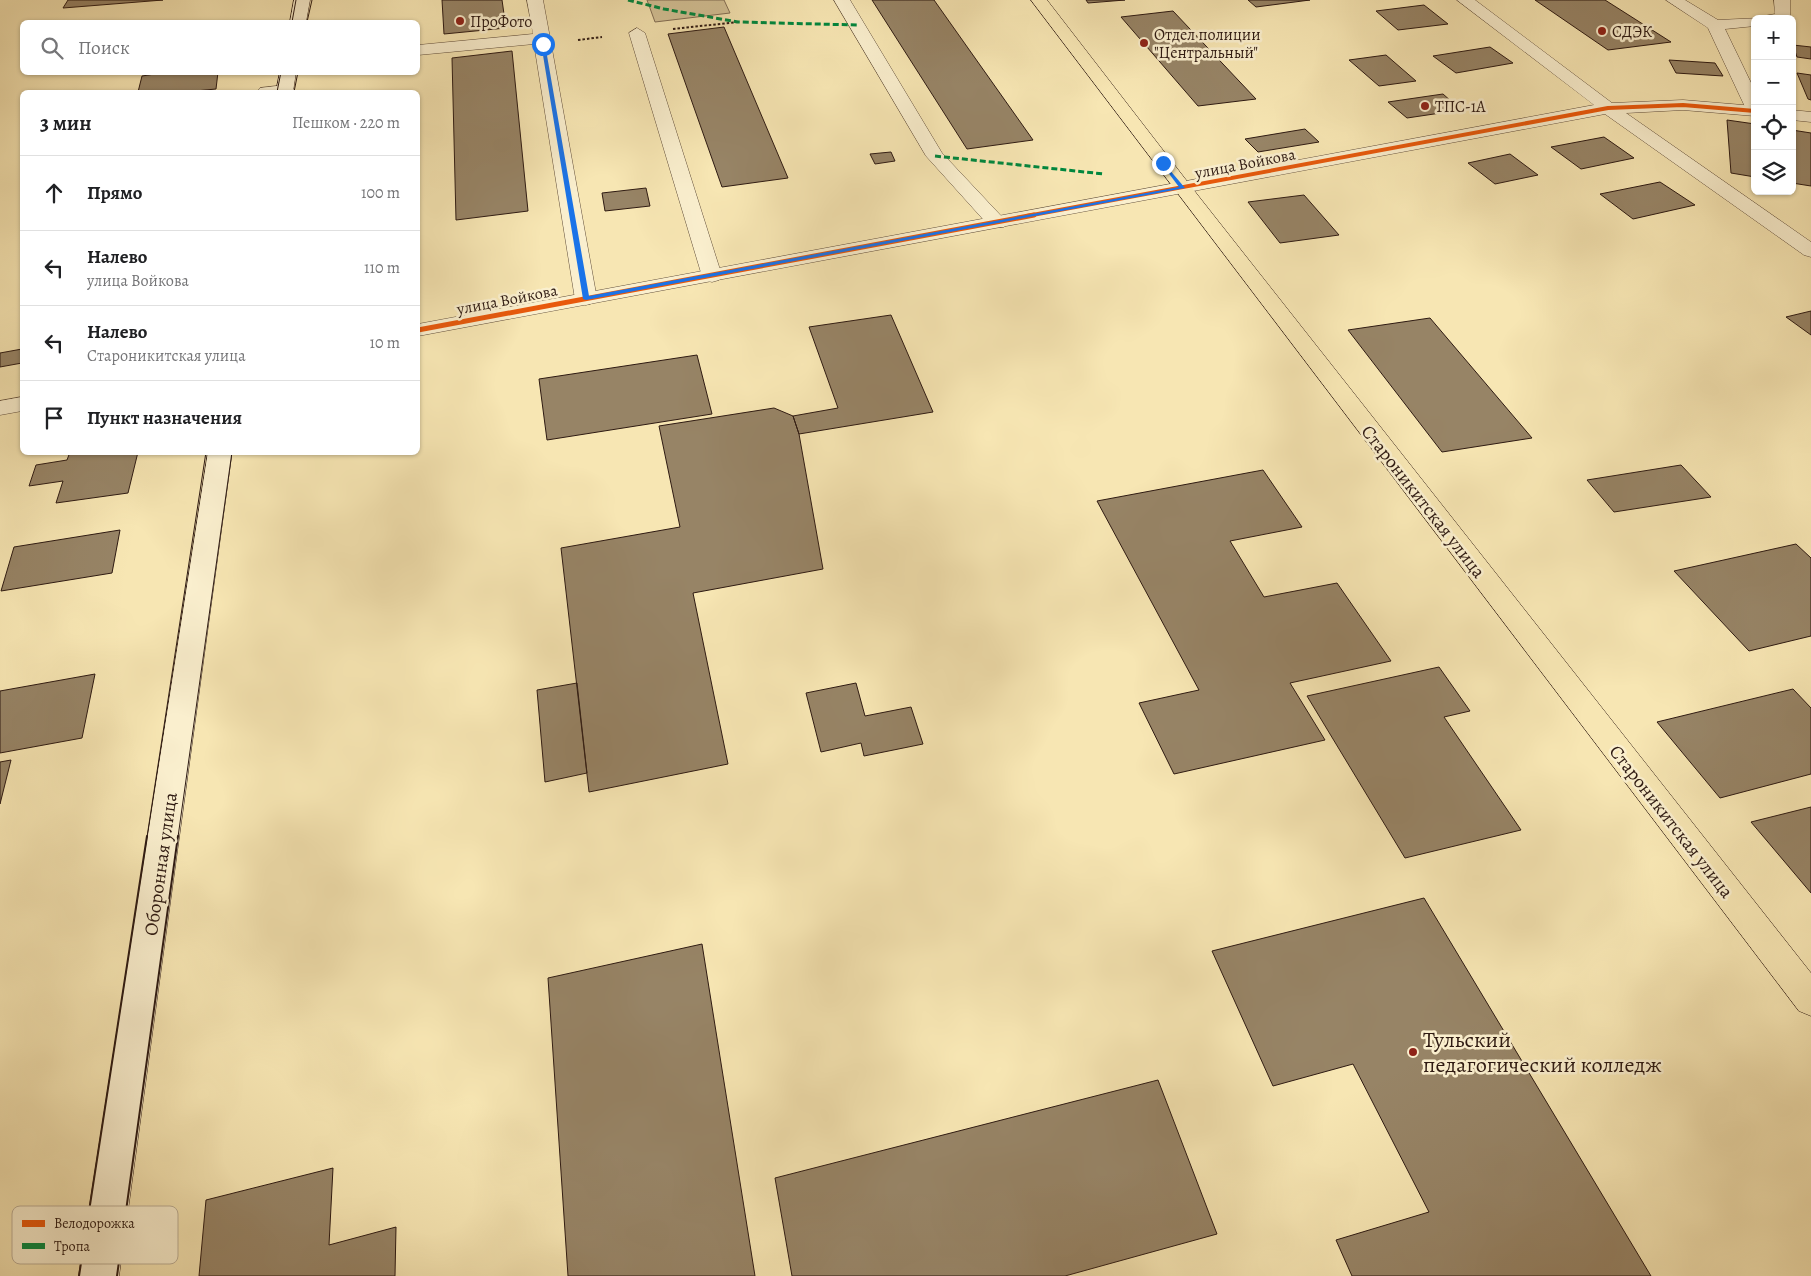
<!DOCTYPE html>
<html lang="ru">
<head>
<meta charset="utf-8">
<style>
	body { margin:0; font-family:Alegreya,serif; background:#f2f2f2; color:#202124 }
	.controls { position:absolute; right:15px; top:15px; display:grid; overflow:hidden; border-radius:8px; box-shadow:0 1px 4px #0004 }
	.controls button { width:45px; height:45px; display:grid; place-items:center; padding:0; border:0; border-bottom:1px solid #e0e0e0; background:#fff; color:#202124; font:25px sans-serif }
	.stop { position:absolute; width:15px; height:15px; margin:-11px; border:4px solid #1a73e8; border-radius:50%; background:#fff }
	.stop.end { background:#1a73e8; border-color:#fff; box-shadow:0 1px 5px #0008 }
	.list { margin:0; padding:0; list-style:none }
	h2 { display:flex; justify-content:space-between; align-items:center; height:65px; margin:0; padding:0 20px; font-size:21px }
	h2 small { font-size:16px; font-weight:400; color:#757577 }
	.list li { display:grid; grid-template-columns:32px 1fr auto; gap:15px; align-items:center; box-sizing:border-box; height:75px; padding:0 20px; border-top:1px solid #e0e0e0 }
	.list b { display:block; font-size:19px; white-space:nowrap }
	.list p { margin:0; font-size:16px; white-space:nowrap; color:#757577 }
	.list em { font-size:16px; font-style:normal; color:#757577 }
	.icon { flex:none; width:28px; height:28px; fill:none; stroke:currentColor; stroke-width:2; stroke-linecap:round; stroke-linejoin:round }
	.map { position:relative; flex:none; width:1811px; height:1276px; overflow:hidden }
	.search { position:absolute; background:#fff; box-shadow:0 1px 4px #0004; left:20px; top:20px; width:400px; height:55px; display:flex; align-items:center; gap:12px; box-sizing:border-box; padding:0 18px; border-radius:8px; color:#757577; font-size:19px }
	.panel { position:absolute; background:#fff; box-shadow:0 1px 4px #0004; left:20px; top:90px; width:400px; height:365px; border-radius:8px }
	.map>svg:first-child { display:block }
	.green { fill:#d5c398; stroke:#826e55 }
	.building { fill:#978466; stroke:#2e1a12 }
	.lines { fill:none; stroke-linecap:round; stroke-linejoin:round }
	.service-casing { stroke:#604d3a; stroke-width:1 }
	.minor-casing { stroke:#604d3a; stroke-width:1 }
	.secondary-casing { stroke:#2e1a12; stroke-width:1 }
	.primary-casing { stroke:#2e1a12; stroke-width:1 }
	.path { stroke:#2e1a12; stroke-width:2; stroke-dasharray:2.5 2; stroke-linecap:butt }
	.service { fill:#faefce; fill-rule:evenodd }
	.minor { fill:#faefce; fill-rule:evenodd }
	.secondary { fill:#faefce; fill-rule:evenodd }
	.primary { fill:#f7e6b3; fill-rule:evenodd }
	.tram-far1 { stroke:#2e1a12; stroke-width:1 }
	.tram { stroke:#2e1a12; stroke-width:2 }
	.quiet { stroke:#00873e; stroke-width:3; stroke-dasharray:6 3; stroke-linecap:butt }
	.cycleway-far1-casing { stroke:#faefce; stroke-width:5.5 }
	.cycleway-casing { stroke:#faefce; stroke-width:8 }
	.cycleway-far1 { stroke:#e8590c; stroke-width:4 }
	.cycleway { stroke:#e8590c; stroke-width:5 }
	.route { fill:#1a73e8 }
	.poi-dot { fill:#8f2418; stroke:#faefce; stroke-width:2 }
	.labels { text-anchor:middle; stroke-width:5; stroke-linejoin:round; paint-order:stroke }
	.far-poi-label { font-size:16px; fill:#2e1a12; stroke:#faefce; text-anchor:start }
	.far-street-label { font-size:16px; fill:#2e1a12; stroke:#faefce }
	.street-label { font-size:19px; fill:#2e1a12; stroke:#faefce }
	.near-poi-label { font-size:22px; fill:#2e1a12; stroke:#faefce; text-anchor:start }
	.key { fill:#faefce; stroke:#bdaf96; stroke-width:1 }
	.key-label { font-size:14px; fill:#2e1a12 }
</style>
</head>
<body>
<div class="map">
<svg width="1811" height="1276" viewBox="0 0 1811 1276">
	<rect width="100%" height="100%" fill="#f7e6b3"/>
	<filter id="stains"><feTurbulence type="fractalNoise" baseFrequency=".004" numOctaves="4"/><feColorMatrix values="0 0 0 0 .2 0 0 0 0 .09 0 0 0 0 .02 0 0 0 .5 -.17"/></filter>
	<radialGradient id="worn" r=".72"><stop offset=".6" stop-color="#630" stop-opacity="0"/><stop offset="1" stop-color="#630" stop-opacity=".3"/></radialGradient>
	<path class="green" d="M647 0H724L730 13 655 22Z"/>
	<path class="building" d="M68 0H163L63 8Z
		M442 0H502L506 28 444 34Z
		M872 0H934L1033 140 967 149Z
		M1086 0H1125L1088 3Z
		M1248 0H1310L1256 7Z
		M1535 0H1605L1671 42 1608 50Z
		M1424 5 1448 24 1398 30 1376 11Z
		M1173 11 1256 99 1198 106 1121 17Z
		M724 27 788 178 722 187 668 34Z
		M1793 45 1811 47V59L1797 57Z
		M1490 47 1513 63 1456 73 1433 56Z
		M512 51 528 211 456 220 452 58Z
		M1386 55 1416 81 1379 86 1349 60Z
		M1669 60 1715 63 1723 76 1676 73Z
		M168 72H218L216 89 185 92H138L142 76Z
		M1797 73 1811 75V100L1808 99Z
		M1443 94 1461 110 1407 118 1388 102Z
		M1727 120 1755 124V177L1731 173Z
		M1305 129 1319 142 1258 152 1245 139Z
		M1792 130 1811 133V186L1792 183Z
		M1604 137 1634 158 1581 169 1551 147Z
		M891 152 895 161 875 164 870 154Z
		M1510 154 1538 175 1495 184 1468 163Z
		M1660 182 1695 205 1633 219 1600 194Z
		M646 188 650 206 605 211 602 193Z
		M1304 195 1339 235 1280 243 1248 202Z
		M1811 311V335L1786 317Z
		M891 315 933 412 799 434 793 416 838 408 809 327Z
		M1430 318 1532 438 1442 452 1348 330Z
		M22 349V363L0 367V353Z
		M697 355 712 414 547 440 539 379Z
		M774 408 793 416 799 434 823 569 693 593 728 764 589 792 561 548 680 527 659 426Z
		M70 452H138L128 493 56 503 63 481 29 486 36 465 67 460Z
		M1681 465 1711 497 1614 512 1587 480Z
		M1263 470 1302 527 1230 541 1264 597 1337 583 1391 661 1290 683 1325 740 1174 774 1139 703 1199 690 1097 501Z
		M120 530 112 573 1 591 14 547Z
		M1796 544 1811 558V636L1749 651 1674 571Z
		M1439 667 1470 711 1444 717 1521 830 1405 858 1307 696Z
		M95 674 82 738 0 753V691Z
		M577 683 587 773 545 782 537 690Z
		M856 683 865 716 911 707 923 744 864 756 861 743 821 752 806 693Z
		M1793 689 1811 708V774L1720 798 1657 722Z
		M11 760 0 804V762Z
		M1811 807V893L1751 822Z
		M1424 898 1651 1276H1352L1336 1240 1429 1212 1353 1064 1273 1086 1212 951Z
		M702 944 755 1276H568L548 978Z
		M1158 1080 1217 1234 1065 1276H792L775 1178Z
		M333 1168 329 1245 396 1227 395 1276H199L206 1200Z"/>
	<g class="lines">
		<g class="service-casing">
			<path id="service" d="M527 0H543L550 38 597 299 593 303 586 305 579 303 575 299 534 44 418 55V45L533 34Z
				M834 0H850L942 153 1004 219 1007 223 1004 227H990L926 156Z
				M1666 0H1685L1718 20 1761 18 1755 19V26L1725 29 1755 91V114L1749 113 1746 109 1708 28Z
				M1774 0H1790V19H1762L1764 16 1775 14Z
				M637 28 645 33 722 276 719 280 712 282 705 280 702 276 629 33Z
				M285 85 291 86 294 90 292 92H257L260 88Z"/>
		</g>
		<g class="minor-casing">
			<path id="minor" d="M1457 0H1475L1612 103 1683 100 1755 106V116L1683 110 1626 113 1811 242V257L1804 255 1605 114 418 336V324L1594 105Z
				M1792 110 1811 112V122L1792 120Z
				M22 397V411L0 415V401Z"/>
		</g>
		<g class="secondary-casing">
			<path id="secondary" d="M294 0H310L306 22H290Z
				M280 72H296L293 92H276Z
				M208 452H232L119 1276H79Z"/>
		</g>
		<g class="primary-casing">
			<path id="primary" d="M1031 0H1047L1200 198 1811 973V1016L1799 1011Z"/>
		</g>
		<path class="path" d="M673 29 738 22
			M578 40 602 37"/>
		<use href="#service" class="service"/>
		<use href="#minor" class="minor"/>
		<use href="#secondary" class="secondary"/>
		<use href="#primary" class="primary"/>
		<path class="tram-far1" d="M292 22 296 0
			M307 22 312 0
			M277 92 281 72
			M294 92 298 72
			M147 837 206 452
			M178 837 232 452"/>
		<path class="tram" d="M79 1276 147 836
			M117 1276 178 836"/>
		<path class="quiet" d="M628 0 664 9 738 22 857 25
			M935 156 1104 174"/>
		<g class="cycleway-far1-casing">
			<path id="cycleway-far1" d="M1027 216 1608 108 1683 105 1755 111"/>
		</g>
		<g class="cycleway-casing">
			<path id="cycleway" d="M418 330 1034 215"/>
		</g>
		<use href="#cycleway-far1" class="cycleway-far1"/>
		<use href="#cycleway" class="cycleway"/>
	</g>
	<path class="route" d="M541 43 545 44 589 296 1179 187 1161 163 1163 162 1185 188 586 300 583 299Z"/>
	<g class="poi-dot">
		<circle cx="460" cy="21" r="5"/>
		<circle cx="1602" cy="31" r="5"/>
		<circle cx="1144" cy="43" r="5"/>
		<circle cx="1425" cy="106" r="5"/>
		<circle cx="1413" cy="1052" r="5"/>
	</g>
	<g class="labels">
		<g class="far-poi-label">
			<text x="470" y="27">ПроФото</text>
			<text x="1612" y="37">СДЭК</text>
			<text x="1154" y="40">Отдел полиции<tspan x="1154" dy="18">"Центральный"</tspan></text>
			<text x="1435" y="112">ТПС-1А</text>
		</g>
		<g class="far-street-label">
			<text transform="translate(1245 163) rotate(-11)" y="6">улица Войкова</text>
			<text transform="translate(507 299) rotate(-11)" y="6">улица Войкова</text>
		</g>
		<g class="street-label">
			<text transform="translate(1424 501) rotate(52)" y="7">Староникитская улица</text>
			<text transform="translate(1672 821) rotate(52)" y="7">Староникитская улица</text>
			<text transform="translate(160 864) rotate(-82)" y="7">Оборонная улица</text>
		</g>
		<g class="near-poi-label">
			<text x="1423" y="1047">Тульский<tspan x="1423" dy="25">педагогический колледж</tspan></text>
		</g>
	</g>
	<rect x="12" y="1206" width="166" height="58" rx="8" class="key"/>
	<rect x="22" y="1220" width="23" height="7" fill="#e8590c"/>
	<rect x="22" y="1243" width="23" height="6" fill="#00873e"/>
	<g class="key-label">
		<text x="54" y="1228">Велодорожка</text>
		<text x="54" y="1251">Тропа</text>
	</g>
	<rect width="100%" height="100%" filter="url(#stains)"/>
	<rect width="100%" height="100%" fill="url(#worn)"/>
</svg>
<div class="controls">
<button>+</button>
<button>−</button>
<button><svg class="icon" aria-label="locate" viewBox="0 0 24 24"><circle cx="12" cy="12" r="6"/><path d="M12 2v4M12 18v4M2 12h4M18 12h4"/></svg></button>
<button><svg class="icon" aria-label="layers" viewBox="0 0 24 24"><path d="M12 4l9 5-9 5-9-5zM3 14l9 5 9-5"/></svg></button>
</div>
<div class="stop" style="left:543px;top:44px"></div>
<div class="stop end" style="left:1163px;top:163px"></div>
<div class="search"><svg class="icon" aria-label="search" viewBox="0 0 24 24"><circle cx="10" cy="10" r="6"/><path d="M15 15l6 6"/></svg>Поиск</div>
<section class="panel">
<h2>3 мин<small>Пешком · 220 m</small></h2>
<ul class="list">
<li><svg class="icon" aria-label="ahead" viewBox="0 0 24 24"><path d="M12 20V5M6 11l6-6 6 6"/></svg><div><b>Прямо</b></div><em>100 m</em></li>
<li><svg class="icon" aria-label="left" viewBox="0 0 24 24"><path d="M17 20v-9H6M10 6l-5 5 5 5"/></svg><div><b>Налево</b><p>улица Войкова</p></div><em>110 m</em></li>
<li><svg class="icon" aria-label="left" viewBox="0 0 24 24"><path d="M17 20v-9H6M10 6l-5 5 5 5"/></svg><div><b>Налево</b><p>Староникитская улица</p></div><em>10 m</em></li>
<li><svg class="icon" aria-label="arrive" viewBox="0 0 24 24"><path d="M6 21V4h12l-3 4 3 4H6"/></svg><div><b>Пункт назначения</b></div></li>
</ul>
</section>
</div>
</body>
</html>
